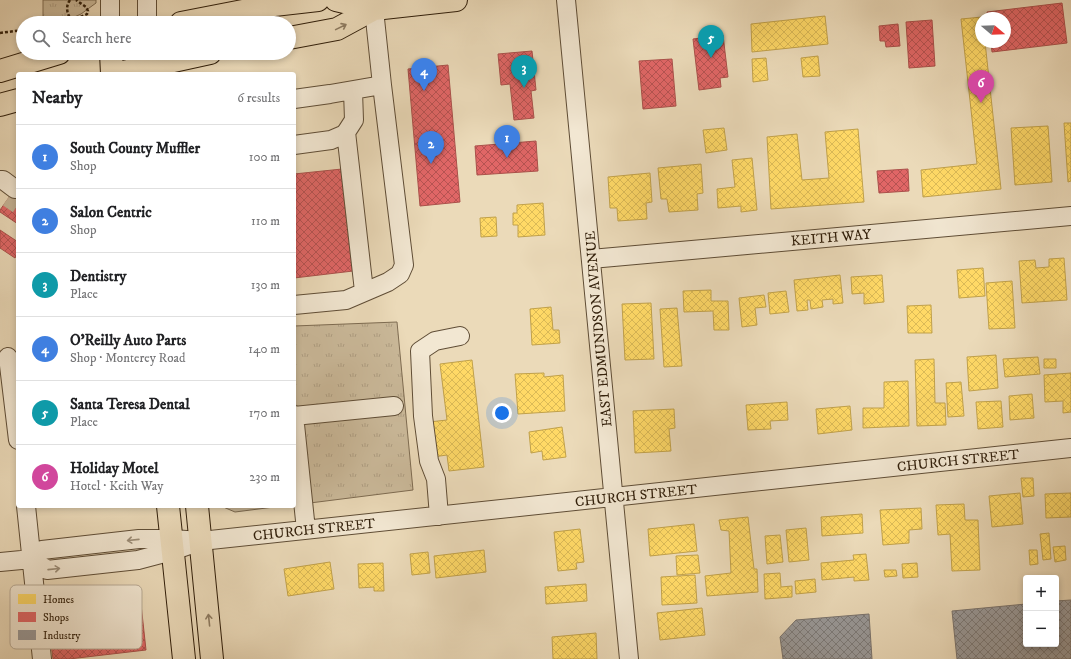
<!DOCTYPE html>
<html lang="en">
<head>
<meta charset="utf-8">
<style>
	body { margin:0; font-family:"IM FELL DW Pica",serif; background:#f6f6f6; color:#202124 }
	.controls { position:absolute; right:12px; bottom:12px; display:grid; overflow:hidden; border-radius:4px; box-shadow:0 2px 6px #0003 }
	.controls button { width:36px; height:36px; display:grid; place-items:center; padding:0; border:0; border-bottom:1px solid #e0e0e0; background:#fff; color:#202124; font:20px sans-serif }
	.compass { position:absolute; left:975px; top:12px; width:36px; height:36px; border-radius:50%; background:#fff; box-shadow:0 2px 6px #0003; rotate:109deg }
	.you { position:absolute; left:502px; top:413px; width:14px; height:14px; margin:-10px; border:3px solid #fff; border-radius:50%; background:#1a73e8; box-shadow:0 0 0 6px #1a73e833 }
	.badge { display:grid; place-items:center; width:26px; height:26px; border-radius:50%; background:#0b8043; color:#fff; font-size:13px; font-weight:700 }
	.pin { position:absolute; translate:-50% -33px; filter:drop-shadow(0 1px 2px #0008) }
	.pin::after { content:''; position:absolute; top:21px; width:14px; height:12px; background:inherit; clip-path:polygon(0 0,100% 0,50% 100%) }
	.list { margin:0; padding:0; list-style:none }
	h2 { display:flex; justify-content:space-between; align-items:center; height:52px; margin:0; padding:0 16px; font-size:17px }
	h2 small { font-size:13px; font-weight:400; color:#757577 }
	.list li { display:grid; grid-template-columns:26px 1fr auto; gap:12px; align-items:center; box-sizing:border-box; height:64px; padding:0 16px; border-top:1px solid #e0e0e0 }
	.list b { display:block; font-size:15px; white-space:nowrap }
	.list p { margin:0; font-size:13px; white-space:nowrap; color:#757577 }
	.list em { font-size:13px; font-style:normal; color:#757577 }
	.icon { flex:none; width:22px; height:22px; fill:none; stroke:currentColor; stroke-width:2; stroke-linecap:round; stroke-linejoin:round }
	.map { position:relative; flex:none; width:1071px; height:659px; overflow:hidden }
	.search { position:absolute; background:#fff; box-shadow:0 2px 6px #0003; left:16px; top:16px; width:280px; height:44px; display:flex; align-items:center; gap:10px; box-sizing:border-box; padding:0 14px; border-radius:22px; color:#757577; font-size:15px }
	.panel { position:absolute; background:#fff; box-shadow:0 2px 6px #0003; left:16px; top:72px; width:280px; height:436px; border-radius:4px }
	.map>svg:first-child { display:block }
	.grass { fill:url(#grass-tufts); stroke:#7e6c52 }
	.homes { fill:url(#homes-cross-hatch); stroke:#c1a14a }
	.shops { fill:url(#shops-cross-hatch); stroke:#ab504a }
	.industry { fill:url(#industry-cross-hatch); stroke:#7a746e }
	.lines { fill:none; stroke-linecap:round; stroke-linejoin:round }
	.minor-tunnel { stroke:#c6b496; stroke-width:18; stroke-dasharray:18 9; stroke-linecap:butt }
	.minor-casing { stroke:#5f4d36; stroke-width:20 }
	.major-casing { stroke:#301e0a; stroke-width:24 }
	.path { stroke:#301e0a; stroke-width:2.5; stroke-dasharray:3 2; stroke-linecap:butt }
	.minor { stroke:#f2e7d2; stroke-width:18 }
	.major { stroke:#ebdab9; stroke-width:22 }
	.oneway { stroke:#8e7c62 }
	.oneway2 { stroke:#9b8d78 }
	.labels { text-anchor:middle; stroke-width:4; stroke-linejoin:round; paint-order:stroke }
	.street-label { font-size:14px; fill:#301e0a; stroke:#f2e7d2 }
	.key { fill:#f2e7d2; stroke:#b8ab96; stroke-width:1 }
	.key-label { font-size:11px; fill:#301e0a }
</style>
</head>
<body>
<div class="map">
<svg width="1071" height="659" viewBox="0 0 1071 659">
	<defs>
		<pattern id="grass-tufts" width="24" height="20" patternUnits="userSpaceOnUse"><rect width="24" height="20" fill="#cbba9b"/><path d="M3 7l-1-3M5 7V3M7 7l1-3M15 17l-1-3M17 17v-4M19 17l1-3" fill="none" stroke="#af9f84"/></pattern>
		<pattern id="homes-cross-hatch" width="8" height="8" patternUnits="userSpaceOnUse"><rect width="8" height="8" fill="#ffd966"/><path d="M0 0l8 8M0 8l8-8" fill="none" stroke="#dbba57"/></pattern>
		<pattern id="shops-cross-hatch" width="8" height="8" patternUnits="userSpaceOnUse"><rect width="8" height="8" fill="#e06666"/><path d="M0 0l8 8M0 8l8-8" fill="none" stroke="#b65352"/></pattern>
		<pattern id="industry-cross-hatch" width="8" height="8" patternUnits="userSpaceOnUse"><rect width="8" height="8" fill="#999"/><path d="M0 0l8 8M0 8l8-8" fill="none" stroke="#7d7c7b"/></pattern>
	</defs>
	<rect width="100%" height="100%" fill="#ebdab9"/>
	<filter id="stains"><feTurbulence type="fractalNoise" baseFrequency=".005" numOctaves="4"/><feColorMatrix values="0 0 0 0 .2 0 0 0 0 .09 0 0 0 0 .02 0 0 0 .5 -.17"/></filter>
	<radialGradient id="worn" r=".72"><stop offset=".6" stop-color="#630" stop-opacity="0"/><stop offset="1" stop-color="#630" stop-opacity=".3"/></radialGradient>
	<path class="grass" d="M43 0H96V3L81 14 61 23H43Z
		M397 322 413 490 294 505V326Z
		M221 506H282L235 512Z"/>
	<path class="homes" d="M825 16 828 44 752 52 751 24Z
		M982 17 983 18H981V42H985L1001 189 923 197 921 170 977 164 961 19Z
		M818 56 820 76 803 77 801 58Z
		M766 58 768 80 753 82 752 59Z
		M1064 123H1071V181L1068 182Z
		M1048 126 1052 182 1015 185 1011 128Z
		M724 128 727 150 706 153 703 130Z
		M858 129 864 202 771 209 767 137 797 134 802 180 829 178 825 132Z
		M752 158 757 210 741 212V206L718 208 717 189 735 187 732 160Z
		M701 164 703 193 697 194 698 210 669 212 667 199H661L658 168Z
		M650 173 652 202 646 203 647 219 618 221 617 208H610L608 177Z
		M543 203 545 235 518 237V225H513V213H517V205Z
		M496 217 497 236 481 237 480 218Z
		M1064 258 1067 300 1022 303 1019 261 1035 260 1036 268 1049 267V259Z
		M983 268 985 296 959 298 957 270Z
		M840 275 843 303 833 304V299L822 300 823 307 811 309 810 300H807L808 310 797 311 794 280Z
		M882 275 884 302 864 304V293L852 294 851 277Z
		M1012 281 1015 328 989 329 986 283Z
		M711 290V301H728L729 330H714L713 311 684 312 683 291Z
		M786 291 789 312 770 314 768 293Z
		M764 295 766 307 755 308 757 325 742 327 739 298Z
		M651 303 654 359 625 360 622 304Z
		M931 305 932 333H908L907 306Z
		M551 307 553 330H559L560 343 532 345 530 309Z
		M677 308 682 366 664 367 660 309Z
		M996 355 998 388 969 391 967 357Z
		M1038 357 1040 374 1005 377 1003 359Z
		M934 359 935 403H945L946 425 917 426 915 360Z
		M1044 359H1056V368H1044Z
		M472 360 484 467 449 471 447 455 433 457 429 422 447 420 440 364Z
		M544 373V377L563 375 565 411 518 414 515 374Z
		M1071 373V412L1063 413V401L1045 402 1044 375Z
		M908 381 909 426 863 428V408H884V382Z
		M961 382 964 416 948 417 946 383Z
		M1032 394 1034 418 1010 420 1009 396Z
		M1001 401 1003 427 978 429 976 402Z
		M787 402 788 420 770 421 771 429 748 430 746 405Z
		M850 406 852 430 818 434 816 409Z
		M674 409 675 428 669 429 671 451 635 453 633 411Z
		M562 427 566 457 543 460 542 451 531 453 529 432Z
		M1021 478H1033L1034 496 1023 497Z
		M1020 493 1023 524 992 527 989 496Z
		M1071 493V517L1046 518 1045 494Z
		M964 504 965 520H978L980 570 952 571 950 534 938 535 936 505Z
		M921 508 922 529 909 530V543L883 545 880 510Z
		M862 514 863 533 822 536 821 517Z
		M748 517 754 569H757L758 592 707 596 705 576 731 573 729 531 721 530 719 520Z
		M694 524 697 551 650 556 648 529Z
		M806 528 809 560 789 562 786 530Z
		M580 529 584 562 576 563 577 569 558 571 554 532Z
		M1049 533 1051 559 1043 560 1040 534Z
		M780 535 783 562 767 564 765 536Z
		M1065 546 1066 560 1055 562 1053 547Z
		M484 550 486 572 436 578 434 556Z
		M1029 550H1037L1038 564 1030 565Z
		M428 552 430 573 412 575 410 554Z
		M866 554 869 580 854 581V577L822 580 821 563 854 560 853 555Z
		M698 555 700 573 677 575 676 556Z
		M330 562 334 589 288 596 284 569Z
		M383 563 384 591H374V587L359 588 358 564Z
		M917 563 918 577 903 578 902 564Z
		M884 570H896L897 576 885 577Z
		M780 573 781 587 792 586V597L765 599 764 574Z
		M695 575 697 603 662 605 661 577Z
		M815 579 816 592 796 594 795 581Z
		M586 584 587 601 546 604 545 587Z
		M702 608 705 635 660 640 657 613Z
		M596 633 597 659H553L552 637Z"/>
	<path class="shops" d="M1062 3 1067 43 992 52 991 42H1005V18H988L987 12Z
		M932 20 935 66 909 68 906 22Z
		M898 24 900 46 886 47 885 41H880L879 26Z
		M723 35 728 77 720 78 721 87 699 90 693 39Z
		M532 51 536 90 531 91 534 118 514 120 510 84 501 85 498 54Z
		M672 59 676 106 643 109 639 61Z
		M448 65 460 202 420 206 408 69Z
		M536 141 538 171 477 175 475 146Z
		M342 169 353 271 294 278V174Z
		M908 169 909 191 879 193 877 171Z
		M18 185V224L0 212V210Z
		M0 230 18 242V253L15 258 0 248Z
		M139 586 146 650 69 659H53L45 597Z"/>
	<path class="industry" d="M1071 600V659H957L952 611 1026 604V644H1056V601Z
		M869 614 872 659H783L780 637 796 620Z"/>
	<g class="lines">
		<path class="minor-tunnel" d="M8 198 18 205"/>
		<g class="minor-casing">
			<path id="minor" d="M110 0V23
				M147 0V23
				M566 0 629 659
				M294 99 330 94 382 85 373 0
				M346 132 364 291
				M294 145 331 140 345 134 354 120 353 91
				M0 180H3L15 189
				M591 259 1071 216
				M294 305 346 300 388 282 400 274 404 265 382 85
				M8 357 18 440
				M294 415 306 530
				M294 416 394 406
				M26 506 42 659
				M439 516 436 479 429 461 423 416 420 351 435 341 460 336
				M201 541 172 551 138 560 47 570 32 559 42 550 139 539H172L201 541 1071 448
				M0 562 32 559"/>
		</g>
		<g class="major-casing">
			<path id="major" d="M336 0 374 9 456 0
				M181 23 274 5 318 0
				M289 38 337 29 374 9
				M111 53 112 74
				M0 71 59 53
				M114 74 210 53
				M0 105 18 100
				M168 506 184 659
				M197 506 212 659"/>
		</g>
		<path class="path" d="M70 0C65 7 67 14 72 21
			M67 23 87 14 88 11 86 7 76 0
			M0 33 23 30"/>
		<use href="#minor" class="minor"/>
		<use href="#major" class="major"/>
	</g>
	<defs><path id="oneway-shaft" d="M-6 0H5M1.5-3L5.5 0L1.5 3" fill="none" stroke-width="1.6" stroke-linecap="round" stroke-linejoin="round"/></defs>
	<g class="oneway">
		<use href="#oneway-shaft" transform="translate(341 27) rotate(-26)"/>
		<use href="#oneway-shaft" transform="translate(209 620) rotate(-96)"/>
	</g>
	<g class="oneway2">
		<use href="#oneway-shaft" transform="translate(133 540) rotate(174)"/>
		<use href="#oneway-shaft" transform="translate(54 569) rotate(-6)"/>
	</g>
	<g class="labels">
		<g class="street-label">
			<text transform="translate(831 237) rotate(-5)" y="5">KEITH WAY</text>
			<text transform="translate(598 329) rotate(-95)" y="5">EAST EDMUNDSON AVENUE</text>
			<text transform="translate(958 460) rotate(-6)" y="5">CHURCH STREET</text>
			<text transform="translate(636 495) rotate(-6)" y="5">CHURCH STREET</text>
			<text transform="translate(314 529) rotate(-6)" y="5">CHURCH STREET</text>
		</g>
	</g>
	<rect x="10" y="585" width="132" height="64" rx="6" class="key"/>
	<rect x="18" y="594" width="18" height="10" fill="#ffd966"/>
	<rect x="18" y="612" width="18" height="10" fill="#e06666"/>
	<rect x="18" y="630" width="18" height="10" fill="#999"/>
	<g class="key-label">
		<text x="43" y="603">Homes</text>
		<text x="43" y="621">Shops</text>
		<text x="43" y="639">Industry</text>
	</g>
	<rect width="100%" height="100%" filter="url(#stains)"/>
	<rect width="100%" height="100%" fill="url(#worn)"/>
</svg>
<div class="controls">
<button>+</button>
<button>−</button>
</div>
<svg class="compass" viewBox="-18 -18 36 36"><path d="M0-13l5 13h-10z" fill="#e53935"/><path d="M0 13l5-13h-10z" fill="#757577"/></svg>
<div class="you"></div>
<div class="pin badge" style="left:507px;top:158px;background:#3f7fe0">1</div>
<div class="pin badge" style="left:431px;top:164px;background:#3f7fe0">2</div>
<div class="pin badge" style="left:524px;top:88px;background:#0f9aa8">3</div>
<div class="pin badge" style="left:424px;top:91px;background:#3f7fe0">4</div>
<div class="pin badge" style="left:711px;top:58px;background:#0f9aa8">5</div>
<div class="pin badge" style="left:981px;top:103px;background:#d1479c">6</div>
<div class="search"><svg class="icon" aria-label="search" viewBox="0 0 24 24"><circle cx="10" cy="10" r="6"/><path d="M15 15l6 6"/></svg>Search here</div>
<section class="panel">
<h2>Nearby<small>6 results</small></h2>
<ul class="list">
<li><span class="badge" style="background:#3f7fe0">1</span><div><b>South County Muffler</b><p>Shop</p></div><em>100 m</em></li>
<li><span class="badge" style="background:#3f7fe0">2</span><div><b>Salon Centric</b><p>Shop</p></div><em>110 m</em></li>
<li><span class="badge" style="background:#0f9aa8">3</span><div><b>Dentistry</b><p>Place</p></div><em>130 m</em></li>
<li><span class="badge" style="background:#3f7fe0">4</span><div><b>O'Reilly Auto Parts</b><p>Shop · Monterey Road</p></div><em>140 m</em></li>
<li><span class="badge" style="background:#0f9aa8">5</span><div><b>Santa Teresa Dental</b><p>Place</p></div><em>170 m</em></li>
<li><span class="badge" style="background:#d1479c">6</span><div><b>Holiday Motel</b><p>Hotel · Keith Way</p></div><em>230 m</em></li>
</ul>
</section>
</div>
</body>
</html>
